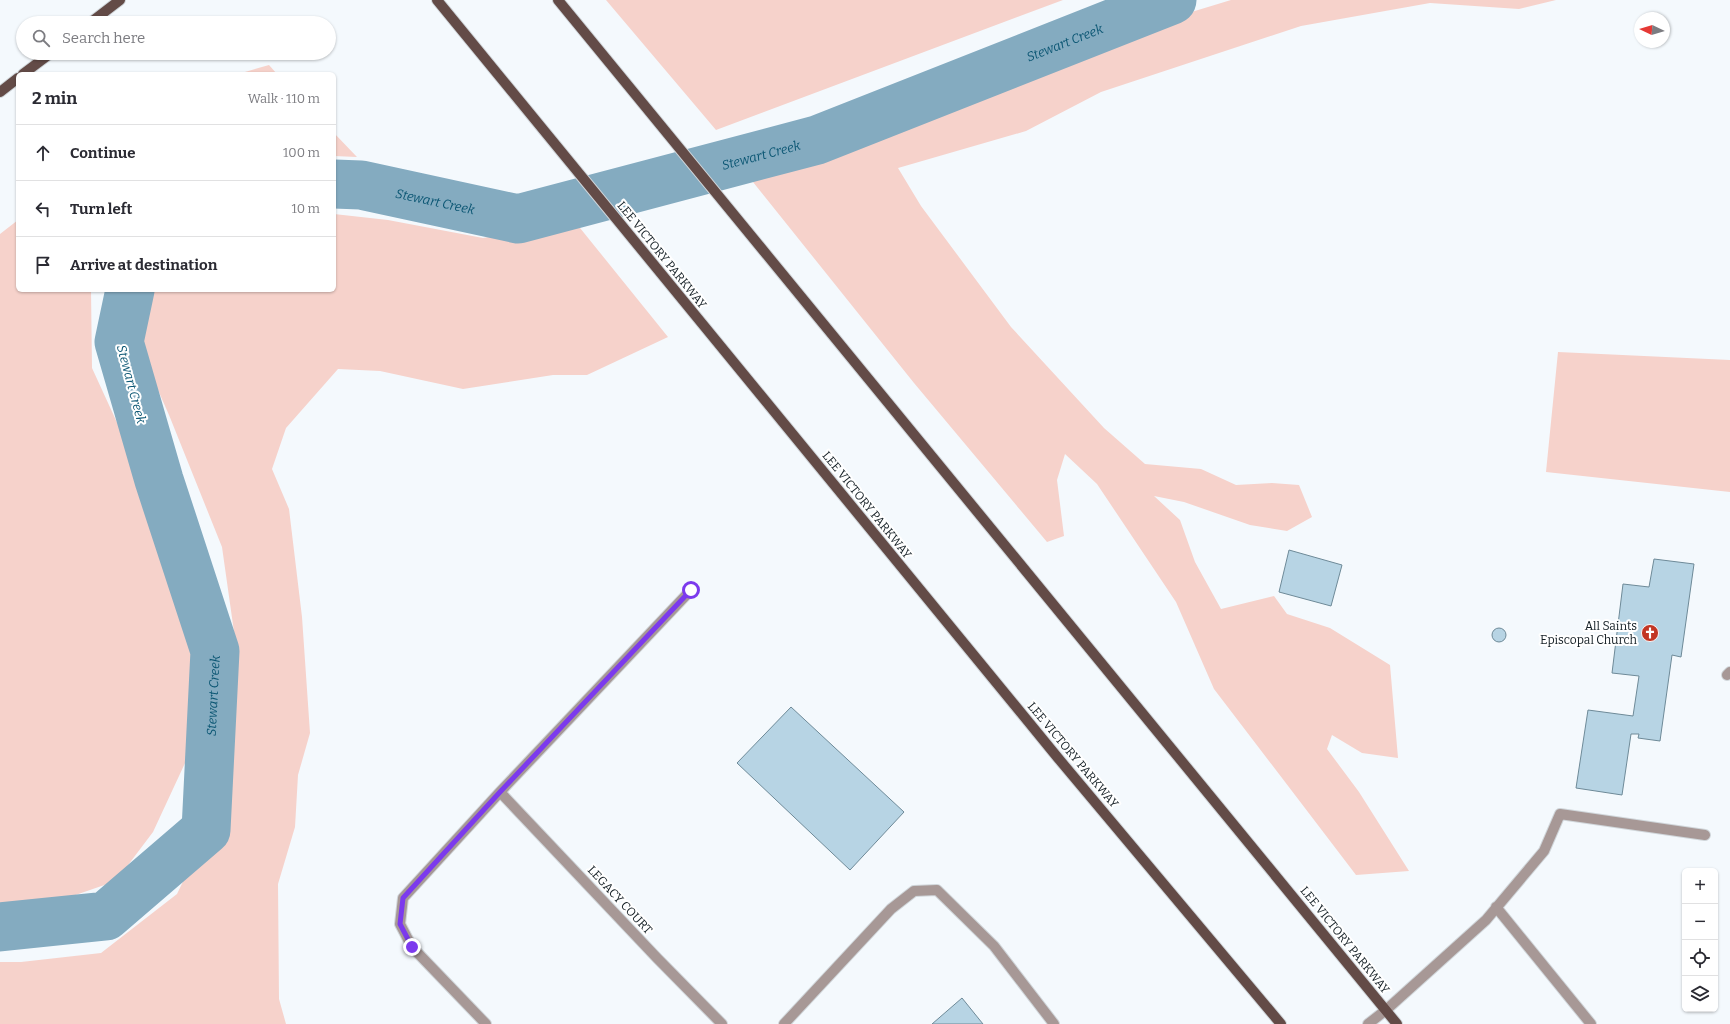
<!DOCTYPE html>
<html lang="en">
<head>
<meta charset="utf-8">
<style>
	body { margin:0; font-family:Bitter,serif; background:#f2f2f3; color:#2b2b33 }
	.controls { position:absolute; right:12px; bottom:12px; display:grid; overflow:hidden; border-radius:6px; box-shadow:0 1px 3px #0004 }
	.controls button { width:36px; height:36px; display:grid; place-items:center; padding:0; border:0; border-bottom:1px solid #e1e1e2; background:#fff; color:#2b2b33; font:20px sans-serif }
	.compass { position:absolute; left:1634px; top:12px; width:36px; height:36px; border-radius:50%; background:#fff; box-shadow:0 1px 3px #0004; rotate:274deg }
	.stop { position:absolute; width:12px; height:12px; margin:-9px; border:3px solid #7c3aed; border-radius:50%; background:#fff }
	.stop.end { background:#7c3aed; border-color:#fff; box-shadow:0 1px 4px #0008 }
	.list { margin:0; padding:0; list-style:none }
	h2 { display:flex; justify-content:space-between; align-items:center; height:52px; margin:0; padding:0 16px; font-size:17px }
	h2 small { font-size:13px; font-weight:400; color:#7c7c81 }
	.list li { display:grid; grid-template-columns:26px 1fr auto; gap:12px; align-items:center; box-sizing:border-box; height:56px; padding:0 16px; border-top:1px solid #e1e1e2 }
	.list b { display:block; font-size:15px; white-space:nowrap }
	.list em { font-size:13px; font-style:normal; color:#7c7c81 }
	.icon { flex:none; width:22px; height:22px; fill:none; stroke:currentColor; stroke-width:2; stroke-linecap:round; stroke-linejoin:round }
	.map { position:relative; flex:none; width:1730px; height:1024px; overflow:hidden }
	.search { position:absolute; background:#fff; box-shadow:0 1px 3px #0004; left:16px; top:16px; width:320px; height:44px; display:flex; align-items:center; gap:10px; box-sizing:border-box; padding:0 14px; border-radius:22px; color:#7c7c81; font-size:15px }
	.panel { position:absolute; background:#fff; box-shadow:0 1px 3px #0004; left:16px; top:72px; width:320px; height:220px; border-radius:6px }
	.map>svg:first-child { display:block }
	.green { fill:#f6d2cb }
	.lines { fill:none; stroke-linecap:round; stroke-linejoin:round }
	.river { stroke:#84abc0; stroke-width:49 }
	.building { fill:#b7d4e4; stroke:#6e8a98 }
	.minor-casing { stroke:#d0d6da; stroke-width:12 }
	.major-casing { stroke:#d0d6da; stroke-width:12 }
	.minor { stroke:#a79896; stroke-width:10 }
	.major { stroke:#634b47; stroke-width:10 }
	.route { stroke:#7c3aed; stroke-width:5 }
	.labels { text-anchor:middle; stroke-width:4; stroke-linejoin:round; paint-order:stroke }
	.street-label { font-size:12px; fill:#111c22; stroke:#fff }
	.poi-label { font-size:12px; fill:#111c22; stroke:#fff; text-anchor:end }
	.water-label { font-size:13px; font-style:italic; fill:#0b5673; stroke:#fff }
</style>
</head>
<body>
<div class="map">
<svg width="1730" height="1024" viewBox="0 0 1730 1024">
	<rect width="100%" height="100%" fill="#f4f9fd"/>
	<path class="green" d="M606 0H1063L716 130Z
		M1231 0H1556L1519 9 1430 3 1301 26 1101 92 1026 131 898 168 921 206 1011 327 1104 428 1145 464 1201 469 1236 485 1272 483 1299 485 1312 517 1287 531 1250 525 1184 502 1154 496 1180 520 1195 562 1221 609 1274 596 1287 614 1330 628 1390 665 1398 758 1362 753 1332 735 1327 749 1359 792 1409 871 1356 875 1214 689 1176 602 1097 484 1065 454 1057 480 1064 536 1047 542 914 383 749 177 1006 90 1162 21Z
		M269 65 277 74H238Z
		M334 133 357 157 334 156Z
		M334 214 388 220 483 238 576 223 668 337 587 375H553L463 389 380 371 338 369 286 428 272 469 289 509 302 617 310 733 298 775 295 827 278 884 279 999 286 1024H0V962H21L101 953 177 894 224 796 238 660 222 547 169 415 136 340 145 290H334Z
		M18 220V290H91L92 368 125 440 143 507 183 590 200 668 192 748 153 832 116 881 35 909 0 910V234Z
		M1558 352 1730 360V492L1546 472Z"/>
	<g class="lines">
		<g class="river">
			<path id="s1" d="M334 184 361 185 518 219 817 140 1172 0"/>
			<path id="s2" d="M0 927 106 916 206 830 215 651 159 480 119 342 130 290"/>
		</g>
	</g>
	<path class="building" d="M1289 550 1342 565 1331 606 1279 592Z
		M1654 559 1694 564 1681 657 1672 655 1660 741 1638 738 1639 734H1631L1622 795 1576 788 1588 710 1633 716 1639 676 1612 673 1623 584 1649 587Z
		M1492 635a7 7 0 1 1 14 0a7 7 0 1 1-14 0Z
		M791 707 904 812 850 870 737 763Z
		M962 998 983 1024H932Z"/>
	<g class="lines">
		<g class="minor-casing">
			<path id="minor" d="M1727 675 1730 672
				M500 792 657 958 722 1024
				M1496 907 1591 1024
				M486 1024 412 947 400 924 403 898 500 792 691 590
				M784 1024 891 909 914 891 937 890 994 946 1054 1024
				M1368 1024 1386 1010 1486 920 1544 851 1560 814 1705 835"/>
		</g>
		<g class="major-casing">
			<path id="major" d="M437 0 1058 758 1281 1024
				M558 0 1397 1024
				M90 23 120 0
				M23 74 51 53
				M0 92 18 78"/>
		</g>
		<use href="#minor" class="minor"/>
		<use href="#major" class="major"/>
	</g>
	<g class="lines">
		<path class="route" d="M412 947 400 924 403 898 500 792 691 590"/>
	</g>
	<defs>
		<g id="church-disc" transform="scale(0.9)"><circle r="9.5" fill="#c23624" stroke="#fff"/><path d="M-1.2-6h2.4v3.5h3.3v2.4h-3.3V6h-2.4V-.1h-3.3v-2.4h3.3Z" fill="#fff"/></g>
	</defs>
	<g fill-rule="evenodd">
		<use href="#church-disc" x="1650" y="633"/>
	</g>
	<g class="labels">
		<g class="street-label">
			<text transform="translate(662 255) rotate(51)" y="4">LEE VICTORY PARKWAY</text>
			<text transform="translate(867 505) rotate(51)" y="4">LEE VICTORY PARKWAY</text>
			<text transform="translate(1073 755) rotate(50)" y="4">LEE VICTORY PARKWAY</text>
			<text transform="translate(620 900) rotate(47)" y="4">LEGACY COURT</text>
			<text transform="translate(1345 940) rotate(51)" y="4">LEE VICTORY PARKWAY</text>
		</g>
		<g class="poi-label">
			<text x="1637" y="630">All Saints<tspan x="1637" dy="14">Episcopal Church</tspan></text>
		</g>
		<g class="water-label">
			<text dy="5" stroke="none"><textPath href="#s1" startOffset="763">Stewart Creek</textPath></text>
			<text dy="5" stroke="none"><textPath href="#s1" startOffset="439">Stewart Creek</textPath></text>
			<text dy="5" stroke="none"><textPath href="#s1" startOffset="103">Stewart Creek</textPath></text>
			<text transform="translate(132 384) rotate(75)" y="5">Stewart Creek</text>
			<text dy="5" stroke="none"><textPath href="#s2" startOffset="373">Stewart Creek</textPath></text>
		</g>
	</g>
</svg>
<div class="controls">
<button>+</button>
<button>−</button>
<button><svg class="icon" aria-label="locate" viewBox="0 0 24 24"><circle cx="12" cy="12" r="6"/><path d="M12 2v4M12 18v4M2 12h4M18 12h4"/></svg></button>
<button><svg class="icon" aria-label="layers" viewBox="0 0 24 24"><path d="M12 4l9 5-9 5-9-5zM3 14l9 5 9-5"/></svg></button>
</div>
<svg class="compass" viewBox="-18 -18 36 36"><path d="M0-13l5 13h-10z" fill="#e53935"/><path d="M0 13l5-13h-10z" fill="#7c7c81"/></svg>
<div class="stop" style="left:691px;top:590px"></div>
<div class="stop end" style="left:412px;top:947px"></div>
<div class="search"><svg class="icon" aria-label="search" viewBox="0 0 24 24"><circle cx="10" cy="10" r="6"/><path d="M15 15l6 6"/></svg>Search here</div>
<section class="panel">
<h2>2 min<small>Walk · 110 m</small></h2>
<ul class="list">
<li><svg class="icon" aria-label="ahead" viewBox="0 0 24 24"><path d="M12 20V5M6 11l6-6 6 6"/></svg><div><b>Continue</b></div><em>100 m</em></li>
<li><svg class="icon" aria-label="left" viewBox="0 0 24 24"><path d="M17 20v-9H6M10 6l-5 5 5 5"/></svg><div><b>Turn left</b></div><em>10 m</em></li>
<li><svg class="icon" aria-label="arrive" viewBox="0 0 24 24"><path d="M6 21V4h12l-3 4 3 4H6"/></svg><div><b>Arrive at destination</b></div></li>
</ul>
</section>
</div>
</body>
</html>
